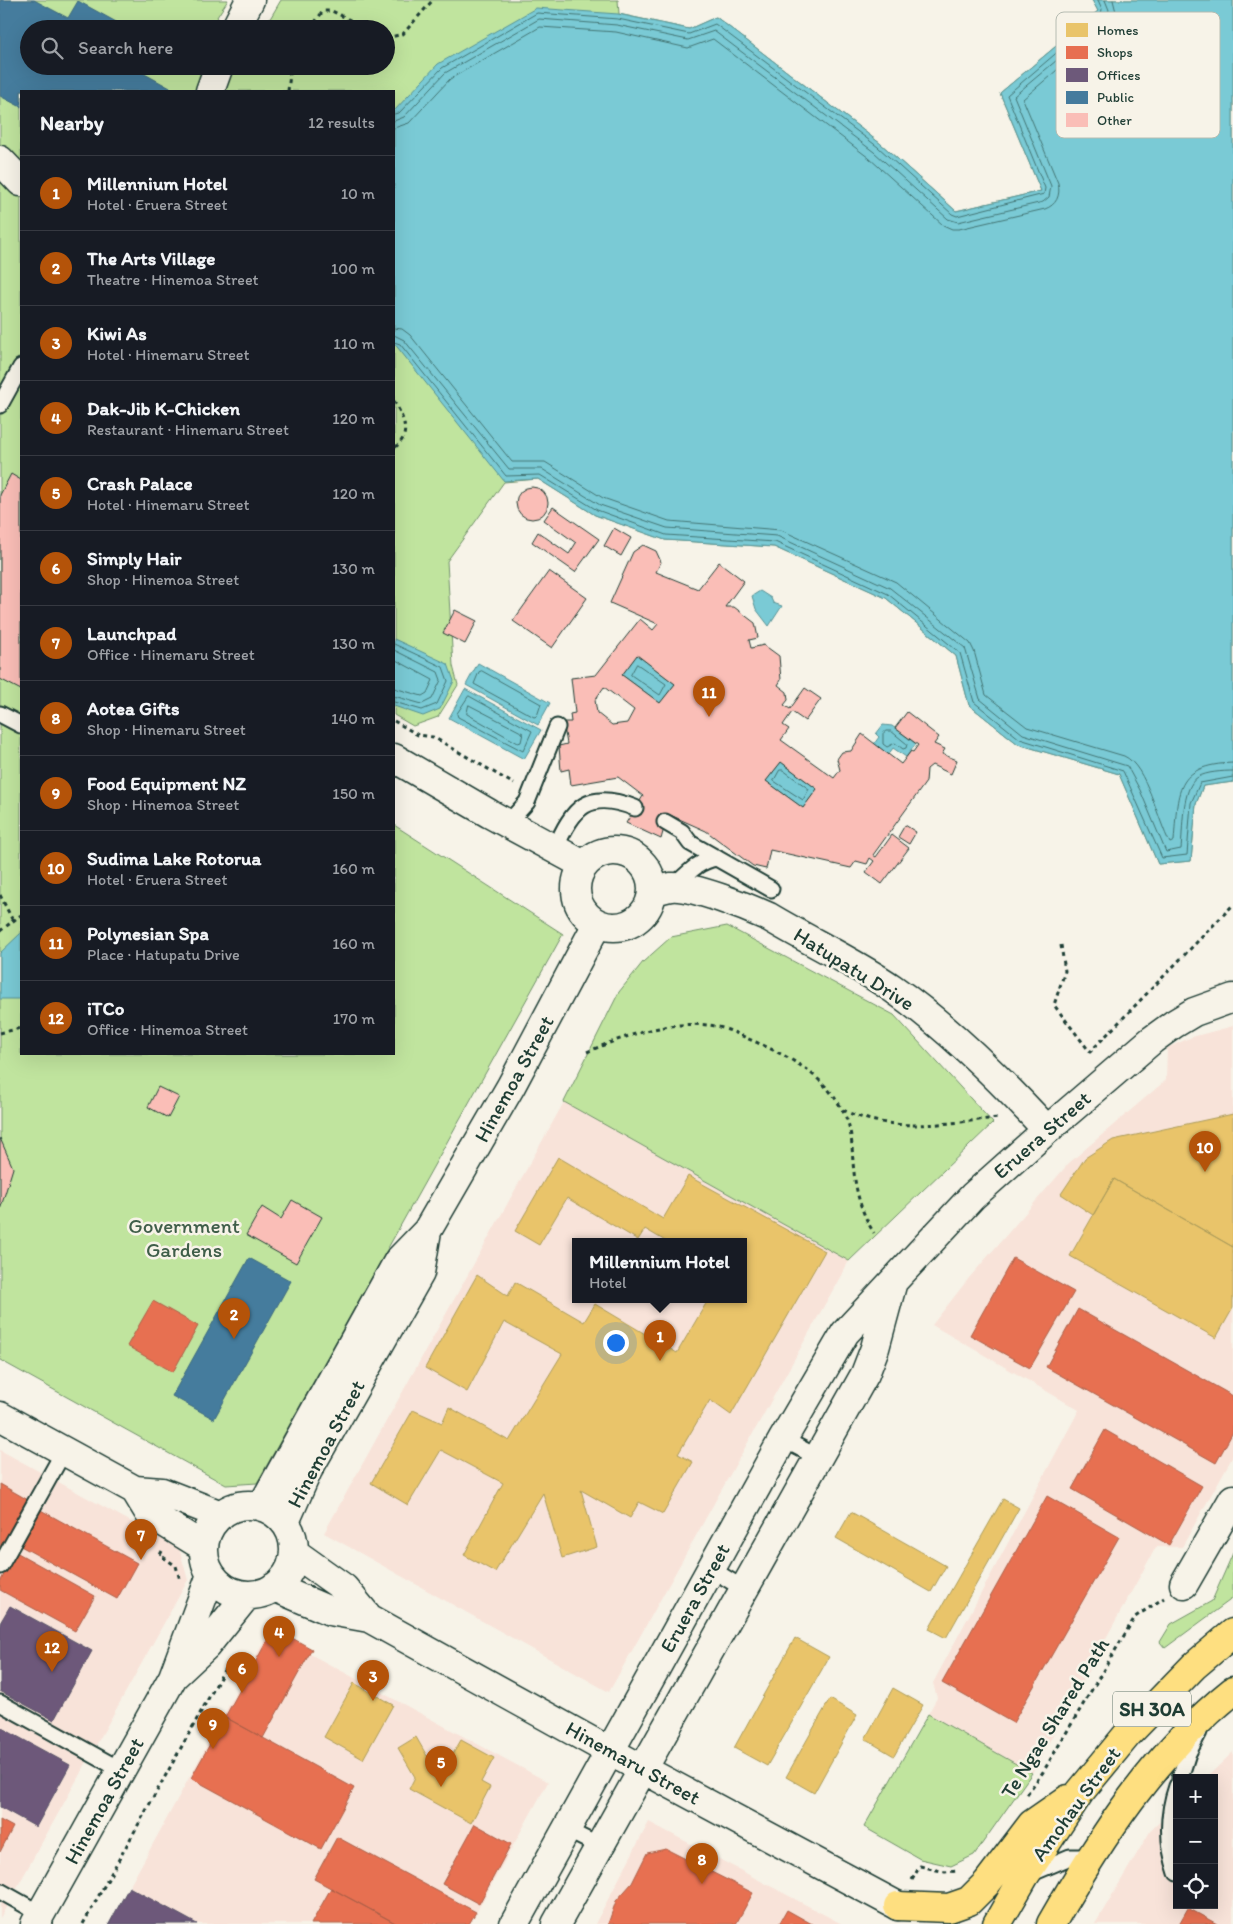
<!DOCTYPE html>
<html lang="en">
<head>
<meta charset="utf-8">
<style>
	body { margin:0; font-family:Itim,sans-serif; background:#20242c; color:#f1f3f6 }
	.controls { position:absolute; right:15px; bottom:15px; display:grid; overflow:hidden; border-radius:0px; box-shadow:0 5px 20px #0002 }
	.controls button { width:45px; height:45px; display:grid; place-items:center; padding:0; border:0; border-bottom:1px solid #363941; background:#171b24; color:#f1f3f6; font:25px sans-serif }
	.you { position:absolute; left:615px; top:1342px; width:18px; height:18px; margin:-12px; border:4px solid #fff; border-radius:50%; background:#1a73e8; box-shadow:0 0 0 8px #1a73e833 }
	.badge { display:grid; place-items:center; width:32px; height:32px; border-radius:50%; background:#b45309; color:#fff; font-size:16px; font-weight:700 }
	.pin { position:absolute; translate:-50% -41px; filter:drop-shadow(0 1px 2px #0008) }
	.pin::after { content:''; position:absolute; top:26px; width:18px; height:15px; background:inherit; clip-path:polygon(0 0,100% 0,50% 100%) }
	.popup { position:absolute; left:572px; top:1238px; width:175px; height:65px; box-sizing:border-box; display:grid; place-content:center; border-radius:0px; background:#171b24; filter:drop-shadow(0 1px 4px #0005); font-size:16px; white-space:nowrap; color:#9ea1a6 }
	.popup b { font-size:19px; color:#f1f3f6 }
	.popup::after { content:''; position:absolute; left:50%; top:100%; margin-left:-10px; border:10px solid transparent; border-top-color:#171b24 }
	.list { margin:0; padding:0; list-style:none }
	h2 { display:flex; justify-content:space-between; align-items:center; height:65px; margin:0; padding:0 20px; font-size:21px }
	h2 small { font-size:16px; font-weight:400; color:#9ea1a6 }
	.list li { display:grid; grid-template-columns:32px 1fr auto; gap:15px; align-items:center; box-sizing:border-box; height:75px; padding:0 20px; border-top:1px solid #363941 }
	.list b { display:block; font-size:19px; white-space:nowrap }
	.list p { margin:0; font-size:16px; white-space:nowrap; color:#9ea1a6 }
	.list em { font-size:16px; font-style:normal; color:#9ea1a6 }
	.icon { flex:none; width:28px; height:28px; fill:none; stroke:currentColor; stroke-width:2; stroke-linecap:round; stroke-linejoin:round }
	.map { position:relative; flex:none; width:1233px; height:1924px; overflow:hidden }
	.search { position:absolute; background:#171b24; box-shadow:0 5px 20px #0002; left:20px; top:20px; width:375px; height:55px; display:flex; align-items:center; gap:12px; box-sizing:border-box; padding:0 18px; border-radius:28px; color:#9ea1a6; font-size:19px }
	.panel { position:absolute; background:#171b24; box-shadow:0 5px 20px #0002; left:20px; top:90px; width:375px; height:965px; border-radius:0px }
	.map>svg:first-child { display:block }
	.built { fill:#f8e3d9; fill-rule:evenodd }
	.green { fill:#c0e49e; stroke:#709069 }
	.water { fill:#7acad5; stroke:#569295 }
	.homes { fill:#e9c46a; stroke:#ac9c5a }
	.shops { fill:#e76f51; stroke:#ab6048 }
	.offices { fill:#6d597a; stroke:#565165 }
	.public { fill:#457b9d; stroke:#3a687e }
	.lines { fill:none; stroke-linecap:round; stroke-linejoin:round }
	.shore { stroke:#437574; stroke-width:1 }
	.building { fill:#fabeb7; stroke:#1f3d34; fill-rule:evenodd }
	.lane-casing { stroke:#1f3d34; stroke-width:19 }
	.street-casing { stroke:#1f3d34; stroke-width:31 }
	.primary-casing { stroke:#1f3d34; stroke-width:31 }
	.path { stroke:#1f3d34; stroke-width:3; stroke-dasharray:4 4; stroke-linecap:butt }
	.lane { stroke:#f7f3e8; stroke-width:15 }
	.street { stroke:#f7f3e8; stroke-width:28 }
	.primary { stroke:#fedf80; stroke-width:28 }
	.labels { text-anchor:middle; stroke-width:5; stroke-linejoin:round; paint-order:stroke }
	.shield { fill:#f7f3e8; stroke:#60746a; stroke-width:1 }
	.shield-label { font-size:20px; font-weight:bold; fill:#1f3d34 }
	.street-label { font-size:21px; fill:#1f3d34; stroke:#f7f3e8 }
	.park-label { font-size:21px; fill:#3f5e49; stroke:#f7f3e8 }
	.key { fill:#f7f3e8; stroke:#b6bcb2; stroke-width:1 }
	.key-label { font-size:14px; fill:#1f3d34 }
</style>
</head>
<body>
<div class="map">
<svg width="1233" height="1924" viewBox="0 0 1233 1924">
	<rect width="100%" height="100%" fill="#f7f3e8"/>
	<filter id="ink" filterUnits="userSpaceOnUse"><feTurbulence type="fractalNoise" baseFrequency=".02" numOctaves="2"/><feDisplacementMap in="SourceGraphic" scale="10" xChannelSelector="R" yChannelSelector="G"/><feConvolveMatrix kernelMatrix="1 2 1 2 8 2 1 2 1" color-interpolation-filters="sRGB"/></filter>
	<g filter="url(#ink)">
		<path class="built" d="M1233 1026V1456L1182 1547H1156L1032 1773 928 1714 937 1698 933 1683 1079 1410 932 1325 969 1278 1069 1163 1166 1080 1167 1048 1192 1037Z
			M564 1102 849 1261 609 1692 324 1533ZM576 1242H744V1300H576Z
			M0 1450 179 1548 188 1580 0 1918Z
			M269 1632 548 1782 470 1924H109Z
			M1233 1752V1924H1095L1151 1830 1177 1806V1905H1214V1778H1206Z
			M649 1822 842 1924H595Z"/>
		<path class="green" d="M0 0H228L217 17 226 29H29V66H386V29H264L281 0H618L619 14 689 29 716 17 881 144 956 211 1041 191 1000 93 1098 11 1092 0H1233V782L1203 786 1196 804 1191 861 1158 864 1119 774 1018 744 969 705 956 656 886 598 774 547 665 540 595 515 538 479 504 482 447 561 453 666 458 685 438 717 413 726 394 715V91H21V1054H394V825L563 934 257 1483 226 1485 0 1360Z
			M727 926 894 1015 993 1123 849 1261 564 1102 619 992 643 962 671 937Z
			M1233 1553V1598L1165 1648 1160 1642 1171 1624 1212 1601Z
			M928 1714 1032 1773 974 1855 951 1866 920 1859 864 1827Z"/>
		<path class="water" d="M1092 0H1233V782L1203 786 1196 804 1191 861 1158 864 1119 774 1018 744 969 705 956 656 886 598 774 547 665 540 595 515 538 479 504 481 394 343V111L438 64 536 8 618 14 689 29 716 17 881 144 956 211 1041 191 1000 93 1098 11Z
			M760 591 771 598 773 603 782 606 769 626 756 609 752 596Z
			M394 639 448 664 454 681 440 709 423 716 394 706Z
			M637 655 675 684 660 703 622 675Z
			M478 663 550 703 538 725 466 685Z
			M465 689 541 730 524 759 449 718Z
			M883 725 892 726 916 744 906 757 893 748 888 755 874 744 879 737 876 734Z
			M781 762 817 789 803 808 766 781Z
			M21 933V999H0V953Z"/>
		<path class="homes" d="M1233 1114V1247L1114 1179 1093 1215 1061 1194 1085 1158 1113 1140Z
			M558 1157 663 1219 688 1176 825 1251 731 1415 710 1400 678 1454 693 1462 663 1514 639 1502 630 1518 581 1490 597 1547 562 1558 543 1493 495 1572 464 1555 503 1483 441 1450 408 1505 371 1483 413 1410 442 1423 449 1407 509 1441 562 1354 504 1322 467 1392 425 1368 477 1275 508 1296 515 1282 584 1322 595 1304 677 1353 708 1300H744V1242H667L645 1229 638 1240 567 1198 539 1245 515 1231Z
			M1114 1179 1233 1247V1308L1216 1338 1070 1256Z
			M1003 1499 1019 1508 946 1638 929 1629Z
			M851 1512 946 1566 931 1592 836 1538Z
			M795 1638 829 1657 767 1766 734 1748Z
			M354 1683 393 1705 363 1759 324 1737Z
			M893 1688 923 1705 894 1756 865 1739Z
			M830 1699 857 1715 814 1793 786 1777Z
			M416 1737 427 1756 447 1764 461 1740 494 1758 481 1782 490 1787 471 1823 409 1789 415 1777 398 1748Z"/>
		<path class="shops" d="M1013 1258 1074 1292 1030 1368 970 1335Z
			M153 1301 198 1326 173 1372 127 1346Z
			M1078 1309 1233 1396V1432L1216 1463 1046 1367Z
			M1105 1430 1202 1486 1169 1545 1072 1489Z
			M0 1484 28 1500 0 1552Z
			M1047 1496 1119 1537 1013 1723 942 1683Z
			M37 1508 137 1563 117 1599 17 1544Z
			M16 1552 95 1596 75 1631 0 1590V1582Z
			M274 1628 312 1649 263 1738 225 1717Z
			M225 1717 354 1788 321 1849 191 1778Z
			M0 1820 13 1827 0 1852Z
			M475 1824 511 1844 479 1904 442 1884Z
			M337 1837 476 1912 469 1924H397L314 1879Z
			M666 1849 753 1893 736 1924H608L616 1901 632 1883 647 1853Z
			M331 1888 397 1924H311Z
			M1188 1908 1217 1924H1179Z
			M787 1910 812 1924H779Z"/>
		<path class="offices" d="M10 1606 92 1651 54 1720 0 1691V1623Z
			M0 1727 70 1765 36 1827 0 1807Z
			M129 1887 197 1924H109Z"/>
		<path class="public" d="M0 0H34L68 18 78 1 129 29H29V66H144L141 72 172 89 171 91H21V107L0 96Z
			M249 1258 291 1281 214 1419 172 1396Z"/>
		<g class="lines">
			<path class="shore" d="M394 114 399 113 442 68 537 13 618 19 689 34 715 24 878 147 952 214 957 216 1044 194 1045 188 1007 95 1101 15 1102 9 1098 0
				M394 121 404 117 445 73 539 19 617 25 688 40 714 31 874 152 948 219 958 222 1043 202 1049 197 1051 186 1014 96 1106 19 1109 10 1105 0
				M394 128 409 123 450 79 540 27 616 32 688 48 713 39 869 158 943 225 952 229H959L1045 209C1056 205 1061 196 1058 183L1023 99 1111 24 1116 12 1113 0
				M394 328 402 329 410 335 512 462H545L603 498 669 521 781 530 896 582 970 643 974 651 986 695 1027 727 1124 756C1147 766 1158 822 1170 843L1174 841C1178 792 1174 765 1233 763
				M394 335 404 340 509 469H542L600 505 667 528 777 536 890 588 965 648 980 699 1023 734 1127 766 1140 790 1166 852 1181 849C1183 832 1181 787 1198 777 1206 772 1223 771 1233 771
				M394 342 400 344 506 476 540 475 597 510 666 535 775 542 888 594 960 653 974 702 1020 739 1123 771 1162 858 1187 855 1191 803 1200 783 1233 777
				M394 644 443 667 448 681 437 704 422 710 394 702
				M394 650 438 672 441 680 432 699 422 704 394 696
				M394 659 433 680 427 693 422 696 394 688
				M637 664 666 684 660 695 631 675Z
				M482 671 541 704 537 716 534 717 474 684 479 672Z
				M469 696 532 731 523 751 458 717 457 714Z
				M469 705 523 733 521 742 518 743 467 714Z
				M886 731H891L907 744 906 748 903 749 895 743 887 747 883 744V734Z
				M780 770H783L809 789 803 800 774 781Z"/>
		</g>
		<path class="building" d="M11 474 21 480V690L0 679V495Z
			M516 503a16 16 0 1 1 32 0a16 16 0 1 1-32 0Z
			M553 507 599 539 575 572 532 542 538 532 569 554 576 543 544 520Z
			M614 528 631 538 621 556 604 546Z
			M643 545 656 551 661 562 656 572 698 589 719 562 744 581 725 607H734L755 623 758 638 749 640 751 648 764 645 779 656 781 680 778 685 787 692 788 700 784 705 790 709 805 688 821 699 805 721 792 712 783 725 789 729 781 740 834 778 840 770 837 759 842 752 851 751 862 734 901 764 911 751 913 752 918 745 895 728 907 712 939 737 934 744 945 749 942 754 957 760 951 774 932 765 927 769 926 782 873 855 876 857 892 835 909 848 882 884 866 872 874 861 870 858 867 864 856 861 851 868 770 850 766 869 753 866 706 831 668 814 661 839 626 823 643 796 618 777 571 785 569 769 561 771 559 746 567 744 563 722H571L570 714 575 713 571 678 596 675 640 619 653 630 658 624 610 603 633 552ZM637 655 675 684 660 703 622 675ZM604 687 634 710 627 723 612 725 597 713 595 700ZM781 762 817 789 803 808 766 781Z
			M549 571 587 598 552 648 513 621Z
			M455 610 477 621 465 644 443 633Z
			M905 825 916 832 909 844 898 837Z
			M158 1087 179 1097 168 1118 148 1107Z
			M0 1138 13 1168 0 1210Z
			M292 1200 322 1217 296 1263 246 1235 262 1207 281 1219Z"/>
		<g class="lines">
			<g class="lane-casing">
				<path id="lane" d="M0 405 21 367
					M0 714 21 725
					M665 822 682 832 690 843 771 889
					M507 824 527 802 557 727
					M555 849C573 807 588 789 635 808
					M673 887C686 875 699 860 717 858
					M783 1439 819 1458
					M0 1566 64 1451
					M711 1569 744 1589
					M0 1703 121 1770
					M1180 1778 1188 1753 1199 1732
					M1177 1786C1167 1815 1167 1844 1177 1873
					M567 1830 599 1846
					M1032 1873 1070 1857H1089
					M0 1891 41 1914"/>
			</g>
			<g class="street-casing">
				<path id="street" d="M235 29 250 0
					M210 91 219 66
					M0 160 21 182
					M394 758 490 814 584 865
					M576 889a38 38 0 1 1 76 0a38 38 0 1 1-76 0Z
					M652 892C658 890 665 888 671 887 692 885 749 908 769 917 809 941 854 962 892 988 948 1027 1001 1080 1047 1130
					M0 1416 135 1490 162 1492 221 1515
					M135 1490 149 1513 204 1547
					M204 1550a45 45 0 1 1 90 0a45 45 0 1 1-90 0Z
					M262 1506 398 1261 427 1231 511 1086 597 924
					M285 1522 308 1470 420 1273 427 1231
					M295 1553 344 1588 369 1618
					M1184 1584 1233 1499
					M274 1587 330 1611 369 1618 611 1752 898 1906
					M176 1674 206 1646 247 1595
					M35 1924 173 1677 211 1575
					M514 1924 783 1439 845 1333 973 1196 1047 1130 1152 1040 1174 1024 1194 1012 1233 998
					M556 1924 865 1374 875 1348 892 1285"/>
			</g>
			<g class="primary-casing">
				<path id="primary" d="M898 1906 949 1908 969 1901 987 1883 1032 1824 1068 1799
					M997 1924 1024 1877 1080 1792 1127 1735 1194 1666 1233 1633
					M1051 1924C1100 1838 1155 1753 1233 1691"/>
			</g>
			<path class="path" d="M310 29 323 11H332L368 29
				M386 38 403 34 433 0
				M288 91 291 66
				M394 401C404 418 412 436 394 448
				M394 721 418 735 433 737 514 784
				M0 895 13 921
				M0 931 21 915
				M1061 945 1065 971 1054 1005 1090 1052 1233 905
				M0 1033 21 1028
				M587 1052C625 1036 666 1021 708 1025 722 1026 738 1034 751 1040 791 1057 830 1078 847 1120 852 1133 852 1148 853 1162 855 1188 860 1211 874 1233
				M843 1110C893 1134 945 1123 998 1118
				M162 1551 160 1555 176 1566 180 1580
				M1027 1794 1043 1772 1135 1617 1164 1598
				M912 1880 920 1866 945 1872 959 1871
				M83 1924 227 1665"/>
			<use href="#lane" class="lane"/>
			<use href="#street" class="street"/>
			<use href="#primary" class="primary"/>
		</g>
	</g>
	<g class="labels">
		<rect class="shield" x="1113" y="1691.5" width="78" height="35" rx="4"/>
		<g class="shield-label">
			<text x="1152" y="1716">SH 30A</text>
		</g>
		<g class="street-label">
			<text transform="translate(854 969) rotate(32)" y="7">Hatupatu Drive</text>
			<text transform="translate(514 1079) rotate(-61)" y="7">Hinemoa Street</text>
			<text transform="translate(1042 1135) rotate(-41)" y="7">Eruera Street</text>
			<text transform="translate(326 1444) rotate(-62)" y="7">Hinemoa Street</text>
			<text transform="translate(695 1598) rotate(-61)" y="7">Eruera Street</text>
			<text transform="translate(1055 1718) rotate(-58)" y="7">Te Ngae Shared Path</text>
			<text transform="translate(633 1763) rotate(29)" y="7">Hinemaru Street</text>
			<text transform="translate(104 1801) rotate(-61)" y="7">Hinemoa Street</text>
			<text transform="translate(1076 1804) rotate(-54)" y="7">Amohau Street</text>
		</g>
		<g class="park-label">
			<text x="184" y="1233">Government<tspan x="184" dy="24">Gardens</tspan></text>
		</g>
	</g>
	<rect x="1056" y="12" width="164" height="126" rx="8" class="key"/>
	<rect x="1066" y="23" width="22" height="14" fill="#e9c46a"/>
	<rect x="1066" y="46" width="22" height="13" fill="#e76f51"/>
	<rect x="1066" y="68" width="22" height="14" fill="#6d597a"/>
	<rect x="1066" y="91" width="22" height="13" fill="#457b9d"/>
	<rect x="1066" y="113" width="22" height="14" fill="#fabeb7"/>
	<g class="key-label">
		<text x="1097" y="35">Homes</text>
		<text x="1097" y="57">Shops</text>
		<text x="1097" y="80">Offices</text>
		<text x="1097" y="102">Public</text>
		<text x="1097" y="125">Other</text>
	</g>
</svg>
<div class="controls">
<button>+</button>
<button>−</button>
<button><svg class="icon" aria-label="locate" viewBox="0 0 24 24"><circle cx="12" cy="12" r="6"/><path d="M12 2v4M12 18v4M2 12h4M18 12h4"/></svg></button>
</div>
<div class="you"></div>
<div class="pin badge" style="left:660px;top:1361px">1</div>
<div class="popup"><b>Millennium Hotel</b>Hotel</div>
<div class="pin badge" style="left:234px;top:1339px">2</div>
<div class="pin badge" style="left:373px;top:1701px">3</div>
<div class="pin badge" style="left:279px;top:1657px">4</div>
<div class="pin badge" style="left:441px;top:1787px">5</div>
<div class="pin badge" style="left:242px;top:1693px">6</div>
<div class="pin badge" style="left:141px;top:1560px">7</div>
<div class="pin badge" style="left:702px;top:1884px">8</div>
<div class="pin badge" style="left:213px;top:1749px">9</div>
<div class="pin badge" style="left:1205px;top:1172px">10</div>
<div class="pin badge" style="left:709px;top:717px">11</div>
<div class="pin badge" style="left:52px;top:1672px">12</div>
<div class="search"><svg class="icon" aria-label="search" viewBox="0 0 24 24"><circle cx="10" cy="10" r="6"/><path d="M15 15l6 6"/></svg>Search here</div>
<section class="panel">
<h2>Nearby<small>12 results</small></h2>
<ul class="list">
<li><span class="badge">1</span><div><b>Millennium Hotel</b><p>Hotel · Eruera Street</p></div><em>10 m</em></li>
<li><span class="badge">2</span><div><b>The Arts Village</b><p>Theatre · Hinemoa Street</p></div><em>100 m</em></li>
<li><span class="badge">3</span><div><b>Kiwi As</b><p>Hotel · Hinemaru Street</p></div><em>110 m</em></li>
<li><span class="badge">4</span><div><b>Dak-Jib K-Chicken</b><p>Restaurant · Hinemaru Street</p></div><em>120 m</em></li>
<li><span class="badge">5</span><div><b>Crash Palace</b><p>Hotel · Hinemaru Street</p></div><em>120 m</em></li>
<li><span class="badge">6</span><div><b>Simply Hair</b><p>Shop · Hinemoa Street</p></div><em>130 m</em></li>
<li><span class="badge">7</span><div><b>Launchpad</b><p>Office · Hinemaru Street</p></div><em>130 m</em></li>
<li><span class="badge">8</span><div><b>Aotea Gifts</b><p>Shop · Hinemaru Street</p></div><em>140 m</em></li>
<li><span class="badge">9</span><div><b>Food Equipment NZ</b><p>Shop · Hinemoa Street</p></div><em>150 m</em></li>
<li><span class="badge">10</span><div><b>Sudima Lake Rotorua</b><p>Hotel · Eruera Street</p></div><em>160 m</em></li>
<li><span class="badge">11</span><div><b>Polynesian Spa</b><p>Place · Hatupatu Drive</p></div><em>160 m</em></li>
<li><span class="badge">12</span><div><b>iTCo</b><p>Office · Hinemoa Street</p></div><em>170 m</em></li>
</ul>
</section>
</div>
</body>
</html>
